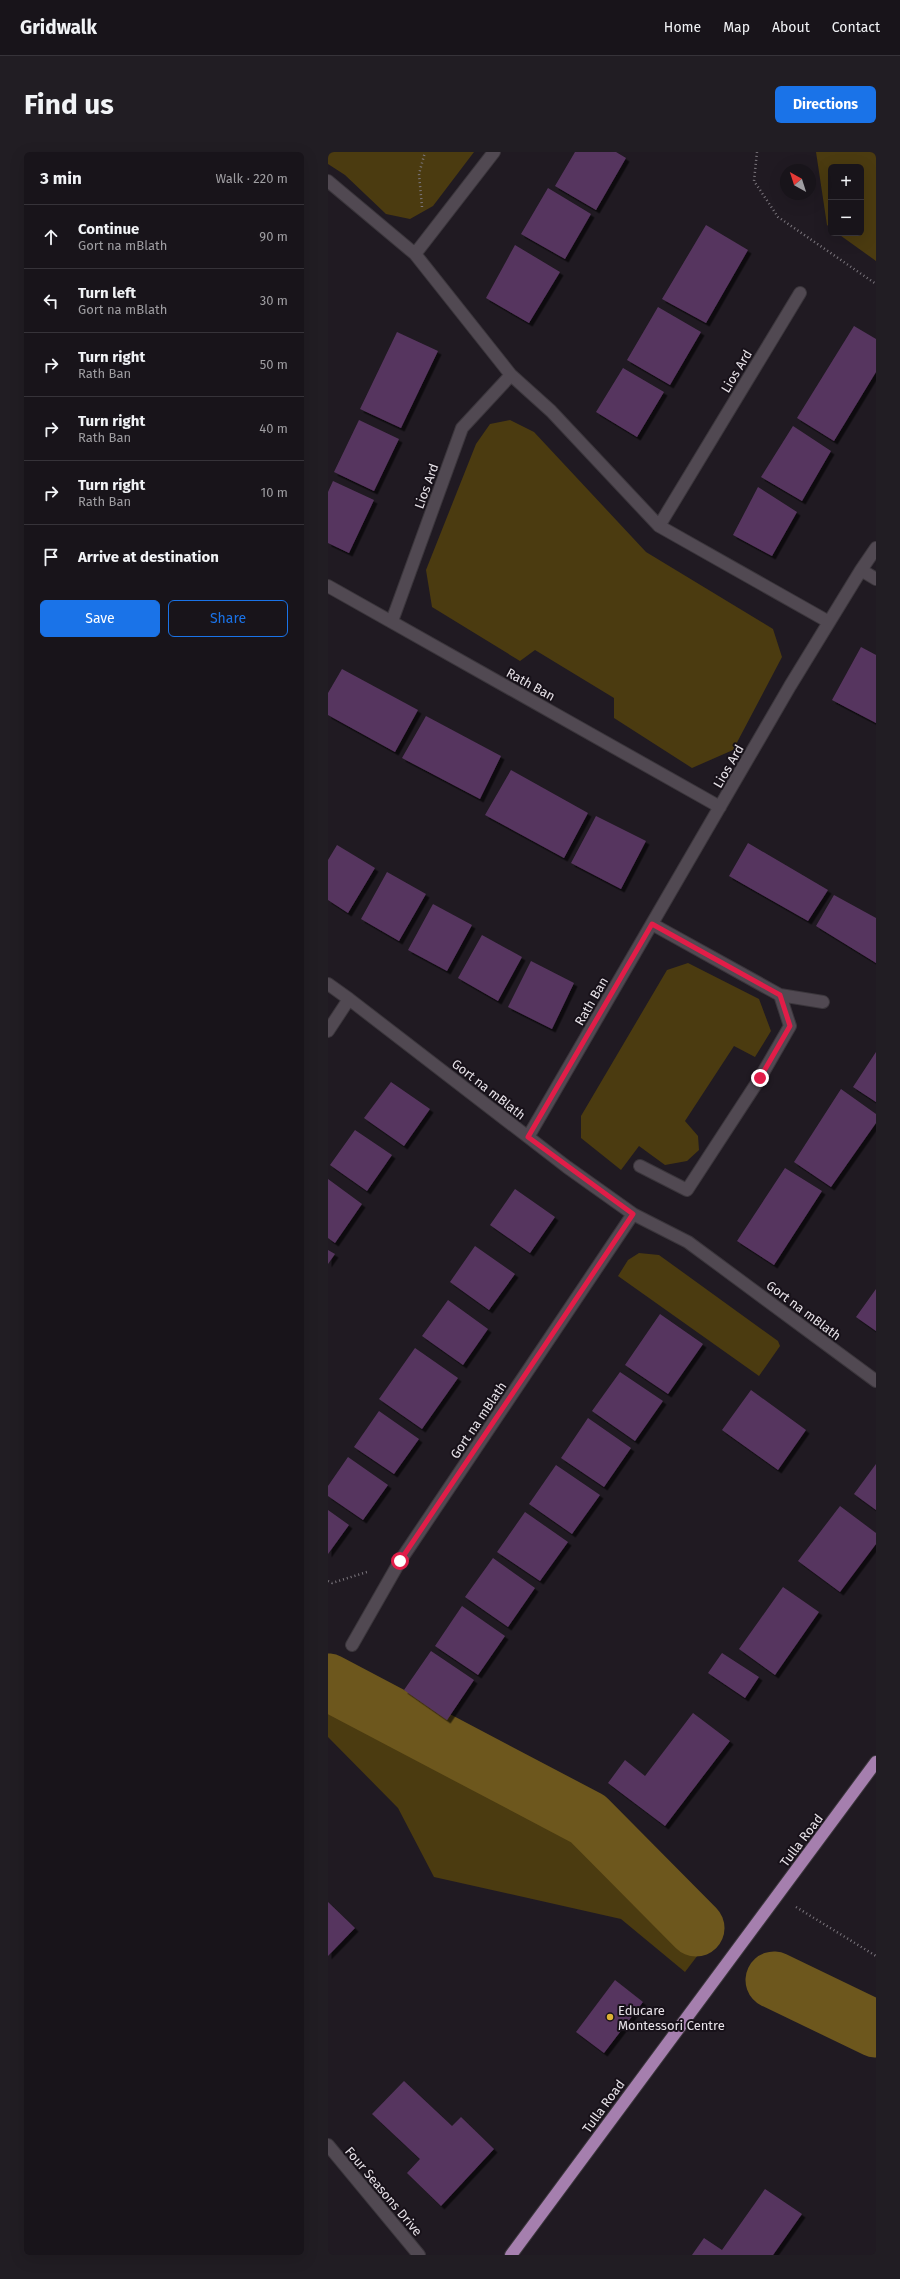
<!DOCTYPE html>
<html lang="en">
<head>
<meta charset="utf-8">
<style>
	body { margin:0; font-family:"Fira Sans",sans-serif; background:#211d23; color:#f1f3f6 }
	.controls { position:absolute; right:12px; top:12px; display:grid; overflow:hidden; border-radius:6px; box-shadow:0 4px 16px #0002 }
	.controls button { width:36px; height:36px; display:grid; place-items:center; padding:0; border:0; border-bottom:1px solid #363339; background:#18141a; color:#f1f3f6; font:20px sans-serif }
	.compass { position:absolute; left:452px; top:12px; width:36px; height:36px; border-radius:50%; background:#18141a; box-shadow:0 4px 16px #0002; rotate:321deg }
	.stop { position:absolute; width:12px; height:12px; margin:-9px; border:3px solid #e11d48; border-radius:50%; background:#fff }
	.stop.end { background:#e11d48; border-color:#fff; box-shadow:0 1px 4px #0008 }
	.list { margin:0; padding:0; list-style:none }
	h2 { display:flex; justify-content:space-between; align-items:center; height:52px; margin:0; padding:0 16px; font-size:17px }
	h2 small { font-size:13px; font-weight:400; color:#9f9ea2 }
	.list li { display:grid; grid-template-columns:26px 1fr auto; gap:12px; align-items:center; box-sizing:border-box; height:64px; padding:0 16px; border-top:1px solid #363339 }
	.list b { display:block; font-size:15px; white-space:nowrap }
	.list p { margin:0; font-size:13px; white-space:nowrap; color:#9f9ea2 }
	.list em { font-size:13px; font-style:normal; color:#9f9ea2 }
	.actions { display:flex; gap:8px; padding:12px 16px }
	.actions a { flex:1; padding:9px 0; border:1px solid #1a73e8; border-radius:6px; text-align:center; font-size:14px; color:#1a73e8 }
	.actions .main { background:#1a73e8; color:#fff }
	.icon { flex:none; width:22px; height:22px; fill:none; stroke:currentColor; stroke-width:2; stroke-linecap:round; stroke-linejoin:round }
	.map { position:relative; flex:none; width:548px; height:2103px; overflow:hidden; border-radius:6px }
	header { display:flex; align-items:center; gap:24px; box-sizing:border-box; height:56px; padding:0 20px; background:#18141a; border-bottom:1px solid #363339 }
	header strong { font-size:19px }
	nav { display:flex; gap:22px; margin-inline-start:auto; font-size:14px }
	.intro { display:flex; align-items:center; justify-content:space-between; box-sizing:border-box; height:96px; padding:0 24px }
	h1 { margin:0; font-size:28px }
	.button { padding:10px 18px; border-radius:6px; background:#1a73e8; color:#fff; font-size:14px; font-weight:700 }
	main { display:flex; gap:24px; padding:0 24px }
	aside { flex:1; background:#18141a; border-radius:6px; box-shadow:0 4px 16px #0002 }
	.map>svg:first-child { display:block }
	.green { fill:#4b3b10 }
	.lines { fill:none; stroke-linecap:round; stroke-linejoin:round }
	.river { stroke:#6d571d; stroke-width:57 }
	.building { fill:#57355f; filter:url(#shadow) }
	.minor-casing { stroke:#3b363c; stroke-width:14 }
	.major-casing { stroke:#3b363c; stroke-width:14 }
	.path { stroke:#7c777e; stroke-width:2.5; stroke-dasharray:1 3; stroke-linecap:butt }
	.minor { stroke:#514952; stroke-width:12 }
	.major { stroke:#a57fae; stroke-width:12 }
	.route { stroke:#e11d48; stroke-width:5 }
	.poi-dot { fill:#ddb133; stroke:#171119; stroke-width:1.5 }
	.labels { text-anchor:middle; stroke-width:4; stroke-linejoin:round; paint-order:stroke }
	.street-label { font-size:13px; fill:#e7e2e8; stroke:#171119 }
	.poi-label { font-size:13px; fill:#e7e2e8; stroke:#171119; text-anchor:start }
</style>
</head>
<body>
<header>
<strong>Gridwalk</strong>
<nav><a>Home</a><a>Map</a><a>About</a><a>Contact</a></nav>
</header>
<div class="intro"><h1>Find us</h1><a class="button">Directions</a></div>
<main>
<aside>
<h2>3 min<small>Walk · 220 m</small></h2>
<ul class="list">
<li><svg class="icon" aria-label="ahead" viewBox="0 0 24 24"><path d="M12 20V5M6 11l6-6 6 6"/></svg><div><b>Continue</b><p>Gort na mBlath</p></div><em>90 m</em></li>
<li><svg class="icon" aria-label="left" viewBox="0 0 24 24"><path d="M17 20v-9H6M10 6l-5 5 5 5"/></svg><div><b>Turn left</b><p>Gort na mBlath</p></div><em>30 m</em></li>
<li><svg class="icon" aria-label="right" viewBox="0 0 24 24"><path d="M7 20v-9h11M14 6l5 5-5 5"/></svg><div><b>Turn right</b><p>Rath Ban</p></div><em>50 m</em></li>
<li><svg class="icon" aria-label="right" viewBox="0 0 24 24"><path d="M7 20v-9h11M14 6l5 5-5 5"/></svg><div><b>Turn right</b><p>Rath Ban</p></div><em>40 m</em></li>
<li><svg class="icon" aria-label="right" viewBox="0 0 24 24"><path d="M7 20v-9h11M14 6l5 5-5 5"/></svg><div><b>Turn right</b><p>Rath Ban</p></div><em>10 m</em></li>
<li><svg class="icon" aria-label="arrive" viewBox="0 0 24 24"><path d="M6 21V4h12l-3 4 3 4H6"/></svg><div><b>Arrive at destination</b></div></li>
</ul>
<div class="actions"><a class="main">Save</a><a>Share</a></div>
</aside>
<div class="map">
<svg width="548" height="2103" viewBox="0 0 548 2103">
	<defs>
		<filter id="shadow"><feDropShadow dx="3.5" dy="3.5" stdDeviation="0" flood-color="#0009"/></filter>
	</defs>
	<rect width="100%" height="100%" fill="#201a22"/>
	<path class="green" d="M0 0H146L105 54 82 67 58 62 17 23 0 12Z
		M488 0H548V109L509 81H533V15H503V76L499 73Z
		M182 268 206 280 318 400 445 477 454 505 405 598 364 616 286 566V546L207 498 192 509 104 455 98 418 148 292 162 272Z
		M360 811 431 847 443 879 427 905 406 894 357 969 370 984 371 998 359 1009 337 1013 311 994 293 1018 253 986V964L339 818Z
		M311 1101 331 1103 450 1189 452 1194 431 1224 290 1124 300 1108Z
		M0 1502 15 1515 40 1523 38 1539 270 1652 388 1766 373 1799 357 1820 293 1767 106 1725 70 1656 0 1585Z"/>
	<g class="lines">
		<path class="river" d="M0 1530 260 1667 368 1776
			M446 1828 548 1877"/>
	</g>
	<path class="building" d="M247 0H288L298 6 268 58 227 34Z
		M220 36 263 62 237 107 193 82Z
		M378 73 420 98 378 171 334 147Z
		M187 93 232 120 201 171 158 146Z
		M330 155 373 180 342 233 299 208Z
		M526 174 548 187V220L506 289 469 266Z
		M69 180 110 199 73 276 32 257Z
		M295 216 336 240 309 285 268 260Z
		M31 268 71 287 46 339 6 320Z
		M465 274 503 299 474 349 433 325Z
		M5 329 46 348 21 401 0 391V340Z
		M430 335 469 360 444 404 405 383Z
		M533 495 548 503V571L504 548Z
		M14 517 90 558 67 600 0 563V541Z
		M98 564 173 604 152 647 74 606Z
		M183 618 260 661 236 706 157 663Z
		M268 664 318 689 293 737 243 711Z
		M420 691 500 738 480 769 401 724Z
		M9 693 47 716 20 761 0 748V708Z
		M59 720 98 742 71 789 33 767Z
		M506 743 548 766V811L488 774Z
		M105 752 144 773 119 819 80 798Z
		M154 783 194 805 170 849 130 826Z
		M203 809 246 831 224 877 180 855Z
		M548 900V950L525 935Z
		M63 930 102 957 76 994 36 966Z
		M513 937 548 962V971L503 1035 466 1010Z
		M27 978 64 1003 39 1039 2 1013Z
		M457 1016 494 1039 446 1113 409 1089Z
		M0 1027 34 1052 7 1091 0 1086Z
		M187 1037 227 1065 202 1101 162 1073Z
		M147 1094 187 1122 161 1158 122 1130Z
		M0 1098 7 1102 0 1112Z
		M548 1137V1179L528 1165Z
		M120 1148 160 1177 135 1213 94 1184Z
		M332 1162 375 1192 340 1242 297 1213Z
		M87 1196 130 1226 94 1277 51 1247Z
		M292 1220 335 1249 307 1289 264 1259Z
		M423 1238 478 1278 450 1318 394 1278Z
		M51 1259 91 1287 66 1322 26 1295Z
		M260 1266 303 1296 276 1335 233 1306Z
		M20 1305 60 1333 35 1368 0 1344V1334Z
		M548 1312V1358L526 1342Z
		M228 1313 272 1343 244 1382 201 1352Z
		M512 1354 548 1381V1392L512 1440 470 1409Z
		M0 1358 21 1373 0 1402Z
		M197 1360 240 1390 212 1429 169 1400Z
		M165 1406 207 1436 180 1475 137 1445Z
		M455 1435 491 1460 447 1523 411 1497Z
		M134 1454 177 1484 150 1523 107 1494Z
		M103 1499 146 1528 119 1568 76 1538Z
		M394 1501 431 1525 417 1546 380 1521Z
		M365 1561 402 1589 337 1674 280 1631 297 1608 317 1624Z
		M0 1750 27 1776 0 1804Z
		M287 1828 315 1850 276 1901 248 1880Z
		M76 1929 124 1974 133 1965 166 1997 113 2054 79 2021 92 2007 44 1962Z
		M437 2037 474 2062 445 2103H364L376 2086 394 2098Z"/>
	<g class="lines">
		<g class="minor-casing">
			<path id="minor" d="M0 29 87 102 183 223 223 259 331 374
				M87 102 166 0
				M472 141 331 374 501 470
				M533 418 548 396
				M0 434 392 655
				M64 469 134 276 183 223
				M0 832 21 847
				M452 843 495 850
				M0 879 21 847 239 1015 305 1062
				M200 985 462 534 533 418 548 427
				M312 1014 359 1038 432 926 462 874 452 843 324 772
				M24 1493 72 1409 305 1062 360 1090 548 1229
				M0 1993 91 2103"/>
		</g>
		<g class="major-casing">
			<path id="major" d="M183 2103 548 1610"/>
		</g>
		<path class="path" d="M429 0 426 29 450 65 548 132
			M94 55 91 22 97 0
			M0 1429 4 1431 39 1420
			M468 1755 548 1804"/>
		<use href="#minor" class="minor"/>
		<use href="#major" class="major"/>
	</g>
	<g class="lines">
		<path class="route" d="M72 1409 305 1062 200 985 324 772 452 843 462 874 432 926"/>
	</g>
	<circle class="poi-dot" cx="282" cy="1865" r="4"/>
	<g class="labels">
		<g class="street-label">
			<text transform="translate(408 219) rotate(-59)" y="5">Lios Ard</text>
			<text transform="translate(98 334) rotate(-70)" y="5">Lios Ard</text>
			<text transform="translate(203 532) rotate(29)" y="5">Rath Ban</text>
			<text transform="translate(400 614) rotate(-60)" y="5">Lios Ard</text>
			<text transform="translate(263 849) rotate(-60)" y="5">Rath Ban</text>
			<text transform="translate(161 937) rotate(38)" y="5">Gort na mBlath</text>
			<text transform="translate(476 1158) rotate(37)" y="5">Gort na mBlath</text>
			<text transform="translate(150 1268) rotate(-56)" y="5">Gort na mBlath</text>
			<text transform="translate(473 1688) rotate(-53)" y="5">Tulla Road</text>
			<text transform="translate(275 1954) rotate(-54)" y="5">Tulla Road</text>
			<text transform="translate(56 2039) rotate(50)" y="5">Four Seasons Drive</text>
		</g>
		<g class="poi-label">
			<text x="290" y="1863">Educare<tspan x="290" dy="15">Montessori Centre</tspan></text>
		</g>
	</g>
</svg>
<div class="controls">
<button>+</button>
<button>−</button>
</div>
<svg class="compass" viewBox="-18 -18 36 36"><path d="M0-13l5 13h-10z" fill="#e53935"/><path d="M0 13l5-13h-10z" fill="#9f9ea2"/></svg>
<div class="stop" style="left:72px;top:1409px"></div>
<div class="stop end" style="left:432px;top:926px"></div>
</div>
</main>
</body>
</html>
